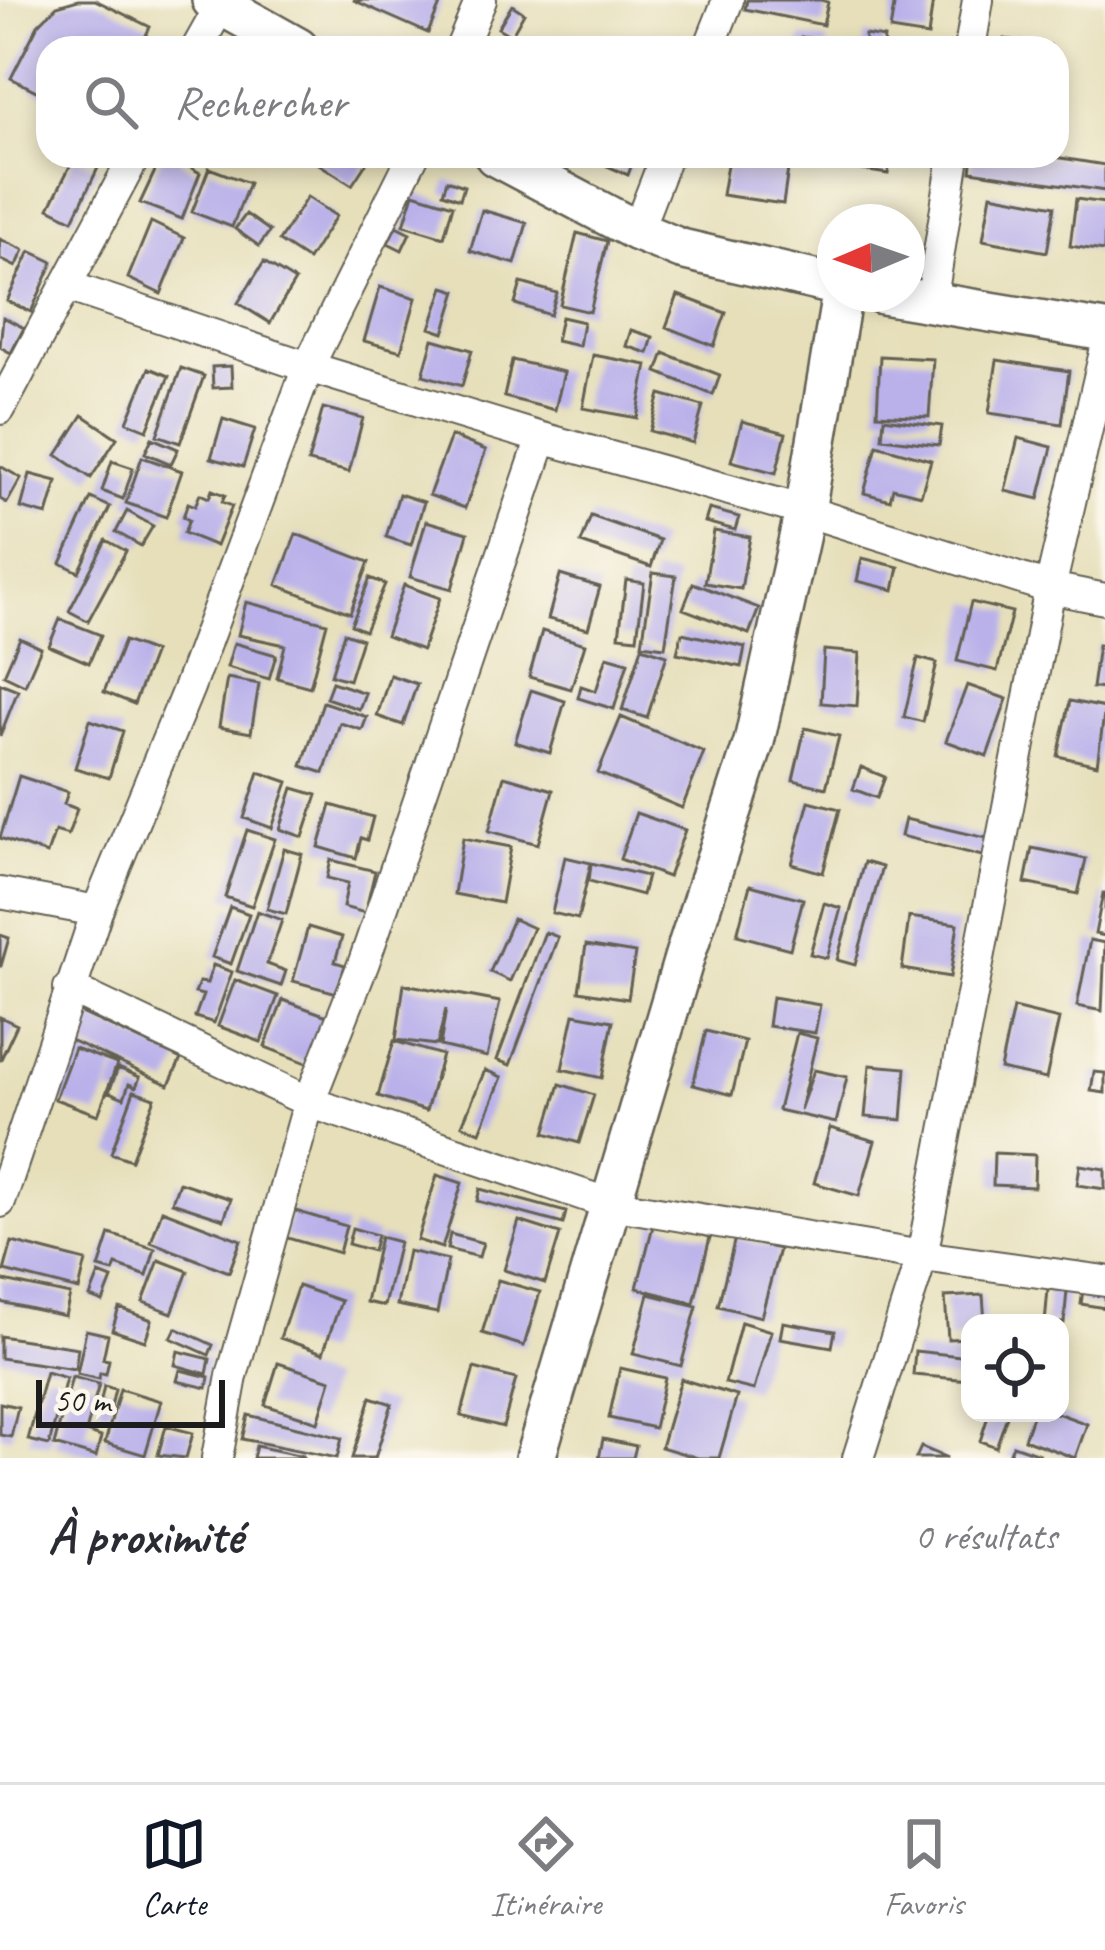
<!DOCTYPE html>
<html lang="fr">
<head>
<meta charset="utf-8">
<style>
	body { margin:0; font-family:Caveat,sans-serif; background:#f2f2f3; color:#2b2b33 }
	.controls { position:absolute; right:36px; bottom:36px; display:grid; overflow:hidden; border-radius:24px; box-shadow:0 6px 18px #0003 }
	.controls button { width:108px; height:108px; display:grid; place-items:center; padding:0; border:0; border-bottom:3px solid #e1e1e2; background:#fff; color:#2b2b33; font:60px sans-serif }
	.compass { position:absolute; left:817px; top:204px; width:108px; height:108px; border-radius:50%; background:#fff; box-shadow:0 6px 18px #0003; rotate:268deg }
	.scale { position:absolute; left:36px; bottom:30px; width:189px; box-sizing:border-box; padding-left:12px; border:6px solid #1c1c1c; border-top:0; font-size:33px; line-height:42px; white-space:nowrap; color:#1c1c1c; -webkit-text-stroke:9px #fbf7ec; paint-order:stroke }
	.list { margin:0; padding:0; list-style:none }
	h2 { display:flex; justify-content:space-between; align-items:center; height:156px; margin:0; padding:0 48px; font-size:51px }
	h2 small { font-size:39px; font-weight:400; color:#7c7c81 }
	.icon { flex:none; width:66px; height:66px; fill:none; stroke:currentColor; stroke-width:2; stroke-linecap:round; stroke-linejoin:round }
	.map { position:relative; flex:none; width:1105px; height:1458px; overflow:hidden }
	.search { position:absolute; background:#fff; box-shadow:0 6px 18px #0003; left:36px; right:36px; top:36px; height:132px; display:flex; align-items:center; gap:30px; box-sizing:border-box; padding:0 42px; border-radius:36px; color:#7c7c81; font-size:45px }
	.sheet { height:324px; background:#fff }
	nav { display:flex; justify-content:space-around; align-items:center; box-sizing:border-box; height:168px; border-top:3px solid #e1e1e2; background:#fff; font-size:33px; color:#7c7c81 }
	nav a { display:grid; justify-items:center; gap:6px }
	nav .on { color:#111827 }
	.map>svg:first-child { display:block }
	.building { fill:#bab1ea }
	.lines { fill:none; stroke-linecap:round; stroke-linejoin:round }
	.minor-casing { stroke:#636053; stroke-width:34 }
	.tertiary-casing { stroke:#636053; stroke-width:44 }
	.minor { stroke:#fff; stroke-width:30 }
	.tertiary { stroke:#fff; stroke-width:39 }
</style>
</head>
<body>
<div class="map">
<svg width="1105" height="1458" viewBox="0 0 1105 1458">
	<rect width="100%" height="100%" fill="#fbf7ec"/>
	<filter id="ink" filterUnits="userSpaceOnUse"><feTurbulence type="fractalNoise" baseFrequency=".00833" numOctaves="2"/><feDisplacementMap in="SourceGraphic" scale="24" xChannelSelector="R" yChannelSelector="G"/><feConvolveMatrix kernelMatrix="1 2 1 2 8 2 1 2 1" color-interpolation-filters="sRGB"/></filter>
	<filter id="wash" filterUnits="userSpaceOnUse"><feTurbulence type="fractalNoise" baseFrequency=".004" numOctaves="4" result="noise"/><feDisplacementMap in="SourceGraphic" scale="48" xChannelSelector="R" yChannelSelector="G"/><feGaussianBlur stdDeviation="2.7" result="paint"/><feColorMatrix in="noise" values="0 0 0 0 0 0 0 0 0 0 0 0 0 0 0 0 0 1.4 0 .05"/><feComposite in="paint" operator="in"/></filter>
	<g filter="url(#wash)">
		<rect width="100%" height="100%" fill="#e6dfba"/>
		<g id="blocks">
			<path class="building" d="M78 0H95L150 27 140 48H48V97L11 78 38 25 57 6Z
				M353 0H442L428 33Z
				M747 0H821L828 2 823 25 745 9Z
				M895 0H933L928 36 890 30Z
				M512 5 524 13 511 36 498 28Z
				M865 35 884 38 883 48H864Z
				M801 37 828 41 827 48H799Z
				M1004 39 1050 45V48H1002Z
				M75 156 98 168 73 220 49 208Z
				M162 156H181L179 161 200 173 182 219 140 203Z
				M318 156H371L352 185 314 161Z
				M610 156H635L628 175 607 166Z
				M825 156H891L888 174 824 164Z
				M973 156H1049L1105 165V191L971 171Z
				M728 159 788 169 783 204 722 195Z
				M209 168 249 183 232 227 192 212Z
				M447 180 464 186 460 199 443 193Z
				M414 193 453 205 444 237 404 225Z
				M991 194 1055 206 1047 252 983 240Z
				M307 197 336 216 308 260 279 241Z
				M1076 199 1105 203 1104 251 1070 246Z
				M482 210 527 223 515 264 470 251Z
				M246 214 270 231 259 246 235 229Z
				M151 222 184 238 161 294 128 278Z
				M396 226 410 233 402 250 388 243Z
				M577 233 607 241 590 312 560 305Z
				M0 239 24 250 16 267 0 259Z
				M30 251 53 262 31 312 7 301Z
				M264 262 295 281 270 323 238 303Z
				M521 283 557 293 550 315 515 304Z
				M380 287 416 298 401 351 364 341Z
				M444 287 457 291 444 333 430 328Z
				M678 295 726 313 714 346 666 327Z
				M3 317 24 328 11 353 0 347Z
				M561 317 583 322 579 346 556 341Z
				M631 330 653 337 648 353 626 346Z
				M433 339 472 350 462 386 423 375Z
				M664 353 720 375 713 395 657 372Z
				M593 355 647 365 637 418 583 408Z
				M880 356 933 359 929 417 877 414Z
				M512 360 564 372 555 410 504 397Z
				M997 360 1069 371 1062 424 989 413Z
				M231 366 232 387 213 388 212 367Z
				M149 368 169 376 147 430 127 422Z
				M181 368 204 376 180 443 157 435Z
				M660 394 703 406 693 443 650 431Z
				M323 408 363 418 349 472 308 462Z
				M83 415 117 438 91 478 57 455Z
				M884 418 942 426 939 445 882 438Z
				M223 419 255 429 243 467 211 458Z
				M742 421 786 433 776 473 731 461Z
				M451 436 486 450 465 508 429 495Z
				M152 438 178 449 171 464 145 453Z
				M1018 438 1052 447 1039 499 1005 491Z
				M877 445 931 460 921 495 893 488 890 500 864 493Z
				M142 457 182 471 166 517 126 503Z
				M112 461 133 468 123 499 102 491Z
				M0 466 21 478 7 503 0 499Z
				M30 474 57 481 47 515 21 508Z
				M212 490 225 495 222 502 232 506 216 546 184 533 189 520 183 517 188 503 195 506 200 494 209 498Z
				M399 494 424 502 411 545 386 537Z
				M91 498 110 507 79 572 61 563Z
				M709 509 739 517 735 530 705 522Z
				M127 511 153 526 141 546 116 532Z
				M591 516 660 540 651 567 581 543Z
				M426 521 468 533 452 589 410 577Z
				M714 531 750 537 741 589 705 583Z
				M296 534 369 562 350 613 277 585Z
				M106 540 126 551 88 621 69 611Z
				M862 558 899 567 894 590 857 581Z
				M653 573 676 576 665 647 642 644Z
				M560 575 600 587 588 629 548 619Z
				M370 578 385 584 365 631 351 625Z
				M626 580 644 583 637 638 619 636Z
				M693 583 759 608 749 634 683 609Z
				M404 585 440 598 422 650 386 636Z
				M246 602 327 623 310 687 277 678 285 645 238 635Z
				M971 602 1012 612 997 671 957 661Z
				M60 619 101 635 89 663 49 646Z
				M542 631 585 644 571 689 529 677Z
				M344 633 362 639 349 680 331 675Z
				M682 633 745 647 741 667 677 653Z
				M20 638 41 648 25 685 4 675Z
				M124 641 154 652 134 704 104 692Z
				M234 643 276 655 269 679 227 667Z
				M1098 645 1105 646V689L1092 688Z
				M642 647 667 655 647 718 622 710Z
				M824 650 860 653 857 706 821 703Z
				M607 656 628 662 614 709 578 698 581 686 596 691Z
				M918 658 937 663 923 722 904 717Z
				M390 675 417 684 403 725 377 716Z
				M227 678 259 684 251 733 219 727Z
				M332 682 365 693 359 709 326 698Z
				M0 683 18 690 0 736Z
				M967 685 1007 699 987 756 946 741Z
				M531 690 565 701 550 753 515 742Z
				M1070 701 1105 708 1097 765 1058 756Z
				M323 702 367 717 362 730 340 723 324 773 302 766Z
				M621 717 704 752 682 808 598 773Z
				M90 720 123 731 109 778 75 768Z
				M805 728 839 736 826 788 793 780Z
				M861 767 885 777 877 798 853 789Z
				M259 772 288 782 272 828 244 818Z
				M19 776 68 792 64 804 77 809 68 835 55 831 47 854 0 838Z
				M504 776 553 790 538 844 489 831Z
				M293 788 317 795 303 837 280 829Z
				M809 801 840 809 823 873 792 864Z
				M331 805 373 817 367 840 361 838 356 858 319 847Z
				M636 813 685 830 668 877 620 859Z
				M905 819 991 839 986 857 901 836Z
				M247 830 275 839 252 906 225 897Z
				M463 838 511 847 501 903 454 894Z
				M1032 848 1086 859 1078 894 1025 883Z
				M284 849 302 854 286 914 267 909Z
				M565 857 591 863 578 919 552 913Z
				M331 860 375 871 365 913 343 907 348 883 327 878Z
				M864 862 882 867 855 965 837 960Z
				M591 863 647 876 642 895 589 881Z
				M750 885 803 899 790 949 737 935Z
				M1103 893H1105V936L1095 934Z
				M824 903 841 908 827 958 810 954Z
				M230 907 249 914 231 964 212 957Z
				M257 911 282 920 267 964 286 971 281 986 237 971Z
				M909 917 958 924 950 977 902 969Z
				M513 919 533 928 510 981 490 972Z
				M308 927 342 937 335 962 345 965 337 993 293 981Z
				M545 932 558 937 510 1065 497 1060Z
				M0 935 9 938 1 966H0Z
				M1090 940 1105 943 1102 1011 1077 1006Z
				M586 945 635 953 628 999 579 991Z
				M213 965 232 972 214 1023 195 1017 203 995 195 993 199 982 207 983Z
				M235 980 278 996 261 1042 218 1026Z
				M404 984 500 1002 487 1057 440 1046 446 1009 437 1045 396 1040Z
				M772 997 820 1005 815 1033 768 1026Z
				M283 1000 327 1016 309 1064 265 1047Z
				M1013 1008 1059 1019 1046 1079 1000 1069Z
				M77 1011 181 1059 169 1085 66 1038Z
				M574 1014 613 1021 602 1078 562 1069Z
				M0 1017 17 1025 0 1061Z
				M706 1031 745 1041 732 1095 693 1085Z
				M797 1033 817 1038 800 1110 814 1070 847 1077 836 1123 778 1110Z
				M394 1041 442 1055 426 1111 378 1096Z
				M74 1048 117 1064 98 1115 55 1099Z
				M870 1065 906 1068 902 1120 865 1117Z
				M118 1068 140 1077 136 1087 129 1084 124 1098 109 1092Z
				M485 1070 502 1077 480 1132 462 1125Z
				M1094 1072 1105 1073V1093L1091 1091Z
				M560 1084 594 1095 579 1143 545 1133Z
				M134 1091 155 1098 131 1160 111 1153Z
				M830 1128 875 1141 859 1196 814 1183Z
				M994 1153 1035 1155 1034 1187 993 1185Z
				M1080 1165 1105 1169V1189L1077 1185Z
				M437 1175 462 1183 442 1248 417 1240Z
				M179 1182 231 1199 224 1219 172 1202Z
				M480 1189 566 1212 563 1224 477 1201Z
				M162 1210 241 1240 229 1272 151 1242Z
				M292 1210 346 1226 339 1253 284 1237Z
				M519 1221 560 1234 545 1283 504 1270Z
				M654 1222 710 1237 694 1303 637 1288Z
				M352 1228 377 1235 373 1251 348 1244Z
				M110 1234 155 1249 147 1276 116 1265 113 1272 99 1268Z
				M450 1234 483 1243 479 1257 447 1249Z
				M380 1237 399 1242 384 1306 366 1302Z
				M735 1238 779 1249 761 1317 718 1306Z
				M12 1242 86 1261 79 1290 4 1271Z
				M408 1251 448 1260 437 1313 397 1305Z
				M159 1260 188 1271 172 1313 143 1302Z
				M99 1274 112 1279 103 1302 90 1297Z
				M0 1280 70 1295 65 1316 0 1302Z
				M498 1280 540 1292 524 1346 482 1333Z
				M298 1286 341 1301 323 1353 280 1338Z
				M1048 1289 1067 1291 1064 1323H1045Z
				M1083 1290 1105 1293V1308L1081 1304Z
				M649 1294 697 1306 681 1366 633 1354Z
				M983 1295 985 1323H970V1338L948 1339 945 1297Z
				M119 1308 152 1320 145 1341 112 1330Z
				M741 1322 771 1331 754 1390 725 1383Z
				M783 1322 835 1331 832 1347 780 1338Z
				M176 1328 213 1345 209 1355 171 1338Z
				M86 1330 108 1335 103 1359 109 1360 106 1374 100 1373 99 1379 77 1374Z
				M0 1336 78 1348 75 1369 0 1358Z
				M178 1351 210 1359 207 1374 175 1365Z
				M915 1351 970 1357V1380L913 1375Z
				M278 1363 331 1380 318 1422 265 1405Z
				M474 1368 516 1379 503 1427 461 1416Z
				M620 1368 665 1378 654 1428 609 1418Z
				M180 1370 209 1377 207 1388 177 1381Z
				M46 1372 66 1378 49 1445 28 1440Z
				M72 1377 99 1384 86 1432 101 1437 96 1457 54 1445Z
				M681 1379 737 1396 719 1458H698L661 1447Z
				M104 1386 115 1389 110 1411 99 1409Z
				M120 1389 161 1401 145 1455 105 1443Z
				M371 1397 392 1404 375 1458H352Z
				M0 1403 18 1407 11 1437 0 1435Z
				M989 1413H1008L996 1447 980 1441Z
				M1033 1413H1057L1087 1424 1075 1458 1024 1439Z
				M248 1415 342 1438 337 1458 242 1439Z
				M166 1426 193 1433 186 1458 158 1455Z
				M603 1439 636 1446 633 1458H599Z
				M1013 1445 1039 1454 1038 1458H1008Z
				M256 1446 303 1456V1458H253Z
				M921 1447 947 1458H916Z"/>
		</g>
	</g>
	<g filter="url(#ink)">
		<use href="#blocks" fill-opacity="0" stroke="#636053" stroke-width="3"/>
		<g class="lines">
			<g class="minor-casing">
				<path id="minor" d="M197 48 224 0
					M461 48 481 0
					M709 48 728 0
					M970 48 978 0
					M637 231 666 156
					M67 286 308 367 542 438 805 511 1050 588 1105 599
					M931 304 954 156
					M0 409 135 156
					M0 893 97 911
					M69 988 309 1102 610 1204 922 1256 1105 1281
					M0 1202 97 911 189 687 308 367 413 156
					M217 1458 232 1376 309 1102 364 962 542 438
					M858 1458 922 1256 1050 588 1105 352"/>
			</g>
			<g class="tertiary-casing">
				<path id="tertiary" d="M212 0 298 48
					M495 156 637 231 681 249 835 285
					M882 294 1105 331
					M535 1458 685 955 754 742 805 511 842 294"/>
			</g>
			<use href="#minor" class="minor"/>
			<use href="#tertiary" class="tertiary"/>
		</g>
	</g>
</svg>
<div class="controls">
<button><svg class="icon" aria-label="locate" viewBox="0 0 24 24"><circle cx="12" cy="12" r="6"/><path d="M12 2v4M12 18v4M2 12h4M18 12h4"/></svg></button>
</div>
<svg class="compass" viewBox="-18 -18 36 36"><path d="M0-13l5 13h-10z" fill="#e53935"/><path d="M0 13l5-13h-10z" fill="#7c7c81"/></svg>
<div class="scale">50 m</div>
<div class="search"><svg class="icon" aria-label="search" viewBox="0 0 24 24"><circle cx="10" cy="10" r="6"/><path d="M15 15l6 6"/></svg>Rechercher</div>
</div>
<section class="sheet">
<h2>À proximité<small>0 résultats</small></h2>
<ul class="list">
</ul>
</section>
<nav>
<a class="on"><svg class="icon" aria-label="map" viewBox="0 0 24 24"><path d="M3 6l6-2 6 2 6-2v14l-6 2-6-2-6 2zM9 4v14M15 6v14"/></svg>Carte</a>
<a><svg class="icon" aria-label="directions" viewBox="0 0 24 24"><path d="M12 3l9 9-9 9-9-9zM9 14v-3h6M13 9l2 2-2 2"/></svg>Itinéraire</a>
<a><svg class="icon" aria-label="saved" viewBox="0 0 24 24"><path d="M7 4h10v16l-5-4-5 4z"/></svg>Favoris</a>
</nav>
</body>
</html>
